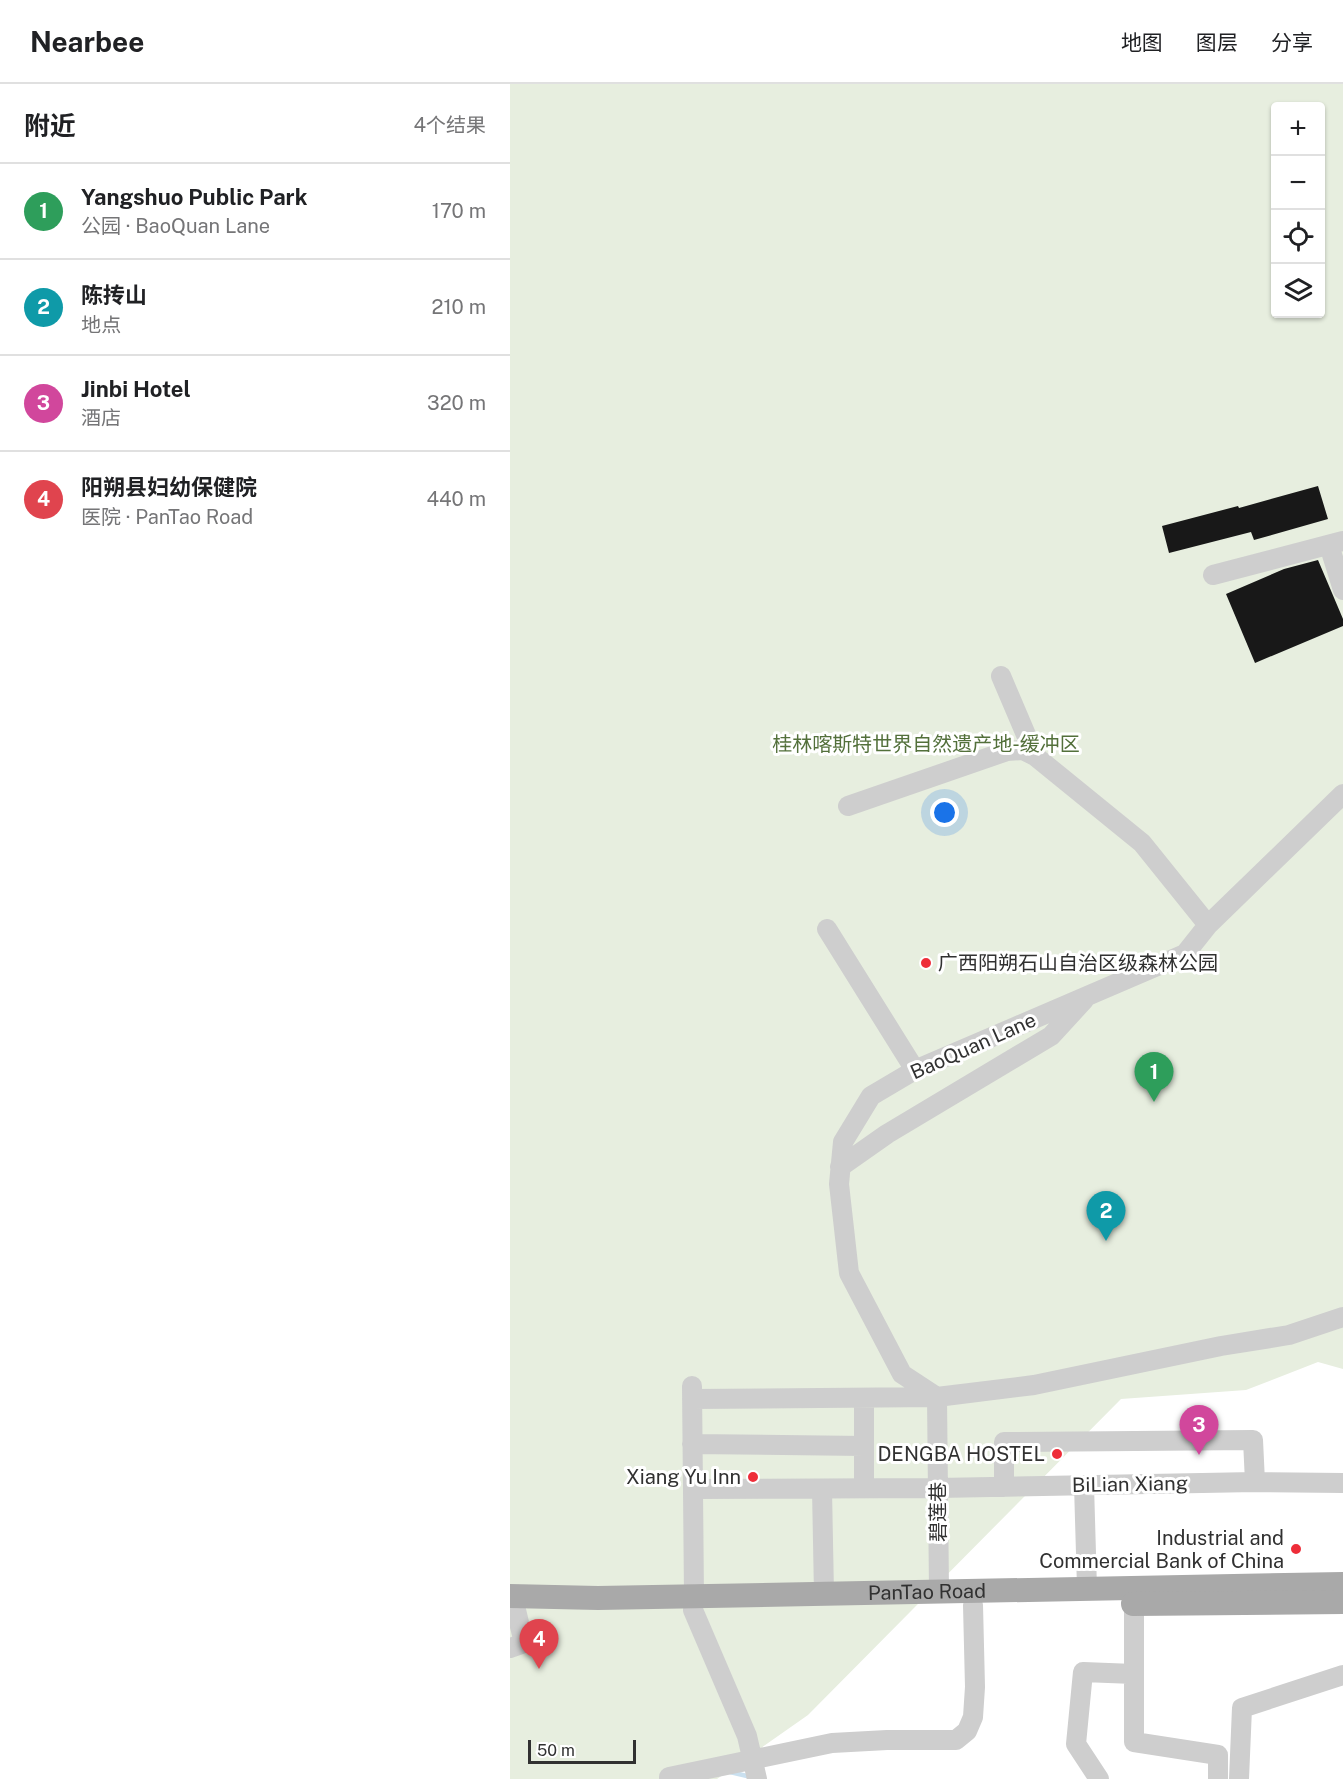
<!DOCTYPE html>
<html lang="zh">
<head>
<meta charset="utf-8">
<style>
	body { margin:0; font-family:"Public Sans","Noto Sans SC",sans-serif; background:#f2f2f2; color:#202124 }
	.controls { position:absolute; right:18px; top:18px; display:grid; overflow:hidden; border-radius:6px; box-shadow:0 2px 4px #0004 }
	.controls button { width:54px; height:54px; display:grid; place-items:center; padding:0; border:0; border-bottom:2px solid #e0e0e0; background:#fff; color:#202124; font:30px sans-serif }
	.scale { position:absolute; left:18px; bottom:15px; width:108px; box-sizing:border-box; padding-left:6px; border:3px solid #313131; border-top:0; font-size:16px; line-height:21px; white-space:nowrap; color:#313131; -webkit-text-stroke:4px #fff; paint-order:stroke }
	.you { position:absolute; left:435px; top:729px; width:21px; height:21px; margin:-15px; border:4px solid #fff; border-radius:50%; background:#1a73e8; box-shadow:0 0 0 9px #1a73e833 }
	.badge { display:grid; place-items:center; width:39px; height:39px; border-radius:50%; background:#ee2d39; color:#fff; font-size:20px; font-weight:700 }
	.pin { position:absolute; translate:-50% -50px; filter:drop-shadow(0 2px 3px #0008) }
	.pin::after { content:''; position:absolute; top:32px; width:21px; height:18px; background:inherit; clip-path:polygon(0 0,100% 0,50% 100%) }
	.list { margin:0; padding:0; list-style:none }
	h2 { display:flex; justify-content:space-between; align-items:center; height:78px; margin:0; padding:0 24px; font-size:26px }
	h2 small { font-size:20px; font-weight:400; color:#757577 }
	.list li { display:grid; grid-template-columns:39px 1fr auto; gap:18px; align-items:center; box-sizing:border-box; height:96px; padding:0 24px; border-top:2px solid #e0e0e0 }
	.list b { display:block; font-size:22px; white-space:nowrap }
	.list p { margin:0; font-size:20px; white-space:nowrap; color:#757577 }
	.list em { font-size:20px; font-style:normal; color:#757577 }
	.icon { flex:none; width:33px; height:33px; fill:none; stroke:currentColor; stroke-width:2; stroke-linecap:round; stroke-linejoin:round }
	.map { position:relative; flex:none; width:833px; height:1695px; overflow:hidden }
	header { display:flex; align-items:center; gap:36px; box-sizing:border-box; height:84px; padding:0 30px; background:#fff; border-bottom:2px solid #e0e0e0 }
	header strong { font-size:28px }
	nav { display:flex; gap:33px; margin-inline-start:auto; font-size:21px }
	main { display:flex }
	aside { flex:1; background:#fff }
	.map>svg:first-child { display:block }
	.green { fill:#e7eedf; fill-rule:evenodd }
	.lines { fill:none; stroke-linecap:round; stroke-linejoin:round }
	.stream { stroke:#cae0ef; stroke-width:4.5 }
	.building { fill:#181818 }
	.minor { stroke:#cecece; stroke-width:20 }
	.major { stroke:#a9a9a9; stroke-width:24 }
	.poi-dot { fill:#ee2d39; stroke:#fff; stroke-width:2 }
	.labels { text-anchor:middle; stroke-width:6; stroke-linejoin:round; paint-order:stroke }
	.park-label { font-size:20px; fill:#53703b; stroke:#fff }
	.poi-label { font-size:20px; fill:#313131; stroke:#fff; text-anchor:end }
	.street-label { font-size:20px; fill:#313131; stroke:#fff }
</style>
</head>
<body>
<header>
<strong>Nearbee</strong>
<nav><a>地图</a><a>图层</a><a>分享</a></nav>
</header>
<main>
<aside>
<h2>附近<small>4个结果</small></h2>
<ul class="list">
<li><span class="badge" style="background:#2e9e5b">1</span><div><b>Yangshuo Public Park</b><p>公园 · BaoQuan Lane</p></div><em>170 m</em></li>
<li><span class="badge" style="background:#0f9aa8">2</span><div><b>陈抟山</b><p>地点</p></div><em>210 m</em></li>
<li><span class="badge" style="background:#d1479c">3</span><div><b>Jinbi Hotel</b><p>酒店</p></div><em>320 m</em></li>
<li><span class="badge" style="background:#e0444e">4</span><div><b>阳朔县妇幼保健院</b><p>医院 · PanTao Road</p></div><em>440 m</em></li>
</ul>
</aside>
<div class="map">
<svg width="833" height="1695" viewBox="0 0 833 1695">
	<rect width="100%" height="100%" fill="#fff"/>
	<path class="green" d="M0 0H833V1285L808 1278 736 1306 611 1315 298 1631 207 1695H0ZM766 22H810V230H766Z"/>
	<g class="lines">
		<path class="stream" d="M220 1688 241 1693"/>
	</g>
	<path class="building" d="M808 402 818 435 744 456 741 448 659 469 652 442 728 422 729 424Z
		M808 476 833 535V542L745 579 716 510 774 485Z"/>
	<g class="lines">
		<path class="minor" d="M819 461 833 506
			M703 491 833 457
			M491 592 525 672 632 759 698 841
			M338 722 497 667 513 666 525 672
			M317 845 405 986
			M330 1083 377 1050 541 952 574 916
			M182 1302 184 1512
			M427 1313 392 1290 339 1189 329 1100 333 1058 361 1012 405 986 675 870 698 841 833 710
			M427 1313 429 1507
			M354 1314V1404
			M182 1315 427 1313 524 1301 711 1262 779 1251 833 1233
			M182 1360 354 1362
			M574 1401 577 1504
			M494 1403V1358L743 1356 745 1398
			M183 1405 428 1404 745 1398 833 1399
			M312 1405 314 1510
			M624 1520V1658L708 1671V1695
			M183 1526 237 1652 247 1695
			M0 1564 14 1559 6 1526
			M159 1695V1693L322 1659 377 1656H446L457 1647 463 1633 465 1603 463 1521
			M589 1695 566 1660 573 1588 624 1590
			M729 1695 732 1624 833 1591"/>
		<g class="major">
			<path id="s1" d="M0 1512 88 1514 833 1500"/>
			<path d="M623 1520 833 1518"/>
		</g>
	</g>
	<g class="poi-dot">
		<circle cx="416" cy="879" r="6"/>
		<circle cx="547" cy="1370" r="6"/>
		<circle cx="243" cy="1393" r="6"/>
		<circle cx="786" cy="1465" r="6"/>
	</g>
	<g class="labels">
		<g class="park-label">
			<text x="416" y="667">桂林喀斯特世界自然遗产地-缓冲区</text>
		</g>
		<g class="poi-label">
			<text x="428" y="886" text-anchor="start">广西阳朔石山自治区级森林公园</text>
			<text x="535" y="1377">DENGBA HOSTEL</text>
			<text x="231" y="1400">Xiang Yu Inn</text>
			<text x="774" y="1461">Industrial and<tspan x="774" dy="23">Commercial Bank of China</tspan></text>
		</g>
		<g class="street-label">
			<text transform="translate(463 962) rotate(-24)" y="7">BaoQuan Lane</text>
			<text transform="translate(620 1400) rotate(-1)" y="7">BiLian Xiang</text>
			<text transform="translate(428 1428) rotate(-90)" y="7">碧莲巷</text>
			<text dy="7" stroke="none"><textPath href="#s1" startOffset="417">PanTao Road</textPath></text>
		</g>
	</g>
</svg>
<div class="controls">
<button>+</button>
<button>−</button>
<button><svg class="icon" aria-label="locate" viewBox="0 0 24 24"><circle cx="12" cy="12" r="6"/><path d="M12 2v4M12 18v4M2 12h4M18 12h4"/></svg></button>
<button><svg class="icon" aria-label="layers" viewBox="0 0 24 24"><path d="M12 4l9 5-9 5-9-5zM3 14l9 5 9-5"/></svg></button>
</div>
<div class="scale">50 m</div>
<div class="you"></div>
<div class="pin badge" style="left:644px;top:1018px;background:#2e9e5b">1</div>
<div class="pin badge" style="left:596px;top:1157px;background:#0f9aa8">2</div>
<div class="pin badge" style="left:689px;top:1371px;background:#d1479c">3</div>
<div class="pin badge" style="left:29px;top:1585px;background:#e0444e">4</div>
</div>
</main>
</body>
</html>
